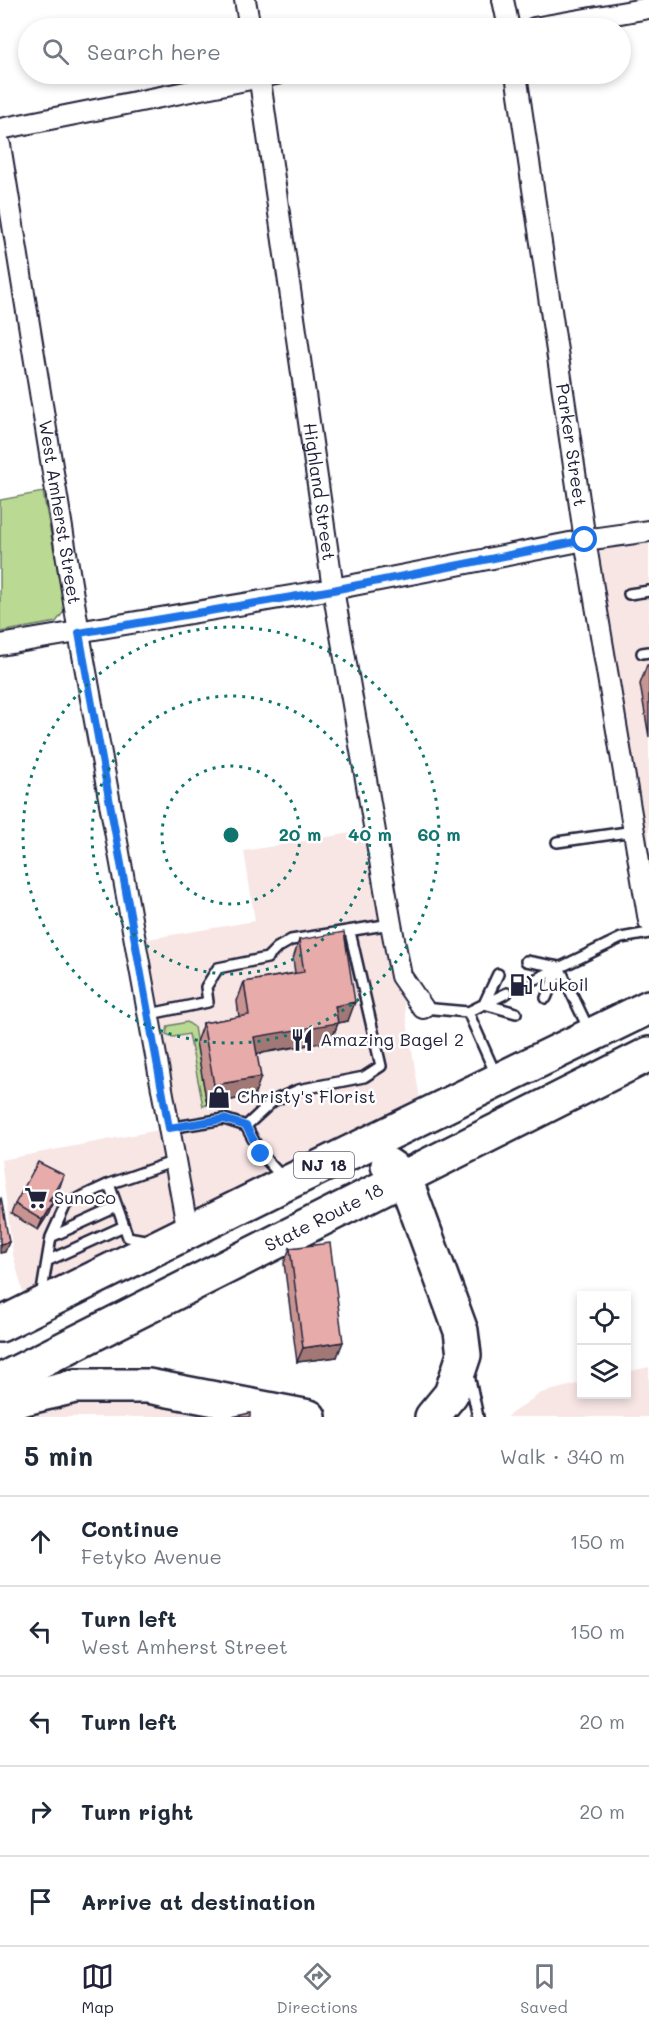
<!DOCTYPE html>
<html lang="en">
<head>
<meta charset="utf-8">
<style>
	body { margin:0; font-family:Mali,sans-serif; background:#f2f2f3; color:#1f2937 }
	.controls { position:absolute; right:18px; bottom:18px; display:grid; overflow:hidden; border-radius:0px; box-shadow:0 3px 9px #0003 }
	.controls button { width:54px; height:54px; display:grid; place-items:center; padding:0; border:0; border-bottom:2px solid #e0e1e3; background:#fff; color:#1f2937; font:30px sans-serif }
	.stop { position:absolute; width:18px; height:18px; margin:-14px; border:4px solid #1a73e8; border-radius:50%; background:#fff }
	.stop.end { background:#1a73e8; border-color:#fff; box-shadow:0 2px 6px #0008 }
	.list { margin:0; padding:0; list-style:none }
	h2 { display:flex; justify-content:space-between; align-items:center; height:78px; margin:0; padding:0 24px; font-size:26px }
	h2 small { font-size:20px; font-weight:400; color:#747a83 }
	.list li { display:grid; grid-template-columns:39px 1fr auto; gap:18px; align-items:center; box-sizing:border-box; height:90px; padding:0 24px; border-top:2px solid #e0e1e3 }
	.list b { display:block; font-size:22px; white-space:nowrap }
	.list p { margin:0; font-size:20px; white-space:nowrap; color:#747a83 }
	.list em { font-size:20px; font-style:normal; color:#747a83 }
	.icon { flex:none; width:33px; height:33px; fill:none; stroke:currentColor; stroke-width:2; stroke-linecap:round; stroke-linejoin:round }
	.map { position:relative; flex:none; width:649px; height:1417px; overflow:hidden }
	.search { position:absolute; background:#fff; box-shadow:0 3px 9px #0003; left:18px; right:18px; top:18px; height:66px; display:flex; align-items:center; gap:15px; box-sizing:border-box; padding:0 21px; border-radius:33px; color:#747a83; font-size:22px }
	.sheet { height:528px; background:#fff }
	nav { display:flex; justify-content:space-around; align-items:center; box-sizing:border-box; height:84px; border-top:2px solid #e0e1e3; background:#fff; font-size:16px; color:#747a83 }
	nav a { display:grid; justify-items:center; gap:3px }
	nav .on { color:#22223b }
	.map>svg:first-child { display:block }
	.built { fill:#f8e6e5 }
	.green { fill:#bada93; stroke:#6e7e67; stroke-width:1.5 }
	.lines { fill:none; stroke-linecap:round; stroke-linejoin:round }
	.lane-casing { stroke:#22223b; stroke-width:14 }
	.street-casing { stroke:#22223b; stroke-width:24 }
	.highway-casing { stroke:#22223b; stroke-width:38 }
	.lane { stroke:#fff; stroke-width:9 }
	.street { stroke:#fff; stroke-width:20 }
	.highway { stroke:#fff; stroke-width:33 }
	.wall { fill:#c79491; stroke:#22223b; stroke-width:1.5 }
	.shaded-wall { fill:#a27876; stroke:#22223b; stroke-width:1.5 }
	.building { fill:#e7aca9; stroke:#22223b; stroke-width:1.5 }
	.route { stroke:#1a73e8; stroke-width:8 }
	.ring { fill:none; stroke:#0f766e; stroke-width:3; stroke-dasharray:3 6 }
	.labels { text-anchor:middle; stroke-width:5; stroke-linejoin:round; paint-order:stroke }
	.shield { fill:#fff; stroke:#646476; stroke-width:1.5 }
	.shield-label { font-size:16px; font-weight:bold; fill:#22223b }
	.street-label { font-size:18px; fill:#22223b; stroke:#fff }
	.poi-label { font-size:18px; fill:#22223b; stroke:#fff; text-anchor:start }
	.centre { fill:#0f766e; stroke:#fff; stroke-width:3 }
	.ring-label { font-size:18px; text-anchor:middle; font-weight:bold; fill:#0f766e; stroke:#fff; stroke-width:5; stroke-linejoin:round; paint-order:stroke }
</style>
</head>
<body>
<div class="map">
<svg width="649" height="1417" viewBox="0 0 649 1417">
	<rect width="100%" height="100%" fill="#fff"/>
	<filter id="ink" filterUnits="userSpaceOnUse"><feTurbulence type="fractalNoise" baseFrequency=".0167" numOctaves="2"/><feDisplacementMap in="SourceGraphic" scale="12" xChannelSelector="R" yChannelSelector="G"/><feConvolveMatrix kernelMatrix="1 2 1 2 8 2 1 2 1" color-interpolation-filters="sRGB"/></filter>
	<g filter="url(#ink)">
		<path class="built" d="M649 531V921L585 540Z
			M375 829 423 1117 28 1311 13 1255 1 1160 169 1128 136 941 255 921 244 851Z
			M649 1367V1417H506L541 1393 581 1383 582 1394H626L627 1372Z
			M75 1386 309 1417H0Z"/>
		<path class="green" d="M43 492 65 610 56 622 0 632V500Z
			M187 1022 194 1027 207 1105 203 1106 189 1034 173 1037 166 1034 168 1026Z"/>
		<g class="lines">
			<g class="lane-casing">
				<path id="lane" d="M629 594 649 591
					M642 653 649 652
					M557 842 634 831
					M526 961 559 967
					M559 967 589 1030
					M536 979 621 938 649 933
					M546 998 559 967
					M484 1004 498 974
					M484 1004 516 1013
					M423 1008 468 1012
					M150 1014 208 1002 206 987 218 968 267 958 277 948 291 940 391 924
					M496 1075 468 1012 507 993
					M246 1126 273 1101 298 1090 364 1077 381 1066 350 932
					M169 1128 224 1119 246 1126 261 1154 284 1179
					M109 1184 128 1237 150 1241
					M51 1237 117 1207
					M47 1261 124 1226
					M41 1297 51 1237 66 1204 109 1184 175 1161
					M469 1375 478 1417"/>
			</g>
			<g class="street-casing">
				<g id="street">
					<path d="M245 0 250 28"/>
					<path d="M503 0 509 28"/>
					<path d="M534 28 649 8"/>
					<path id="s1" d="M259 74 333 589 391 924 401 976 423 1008"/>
					<path id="s2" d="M516 74 585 540 649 921"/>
					<path d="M0 129 276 74"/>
					<path id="s3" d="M0 145 79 633 188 1232"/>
					<path d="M0 645 333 589 585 540 649 531"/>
				</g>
			</g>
			<g class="highway-casing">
				<g id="highway">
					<path d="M388 1165 404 1176 461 1331 464 1355 451 1394 432 1417"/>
					<path d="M0 1325 287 1183 649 1007"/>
					<path id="s4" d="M0 1381 649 1054"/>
					<path d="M0 1404 75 1386H148L309 1417"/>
				</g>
			</g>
			<use href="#lane" class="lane"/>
			<use href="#street" class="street"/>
			<use href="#highway" class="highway"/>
		</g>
		<path class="wall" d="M647 665H649V737L640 684Z
			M299 940 348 1021 338 1023 331 1041 257 1054 254 1096 207 1104 196 1042 203 1023 239 1017 237 1001 244 982 295 973 293 959Z
			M60 1186 51 1202H53L49 1213 38 1230 11 1214 15 1204Z
			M290 1248 337 1357 297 1362 284 1263Z"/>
		<path class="shaded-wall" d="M355 1002 348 1021 338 1023 331 1041 247 1055 254 1037 335 1006Z
			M261 1077 254 1096 207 1104 214 1085Z
			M64 1175 60 1186 46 1211 49 1201Z
			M53 1202 49 1213 38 1230 42 1220Z
			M9 1242 5 1252 0 1253V1244Z
			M343 1342 337 1357 297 1362 303 1348Z"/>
		<path class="building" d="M344 932 355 1002 335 1006 338 1023 254 1037 261 1077 214 1085 203 1023 249 1015 244 982 304 972 299 940Z
			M38 1162 64 1175 49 1201 53 1202 42 1220 15 1204Z
			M1 1198 9 1242 0 1244V1199Z
			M330 1243 343 1342 303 1348 290 1248Z
			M250 1413V1417H232Z"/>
	</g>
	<g class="lines" filter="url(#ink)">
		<path class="route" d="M261 1154 246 1126 224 1119 169 1128 79 633 333 590 585 540"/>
	</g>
	<g class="ring">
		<circle cx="231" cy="835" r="69"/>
		<circle cx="231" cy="835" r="139"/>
		<circle cx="231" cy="835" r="208"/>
	</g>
	<defs>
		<g id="fuel-bare" transform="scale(1.8)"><path d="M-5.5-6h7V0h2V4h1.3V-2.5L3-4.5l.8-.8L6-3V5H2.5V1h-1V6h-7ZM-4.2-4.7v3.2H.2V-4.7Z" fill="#22223b" stroke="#fff" stroke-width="2.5" paint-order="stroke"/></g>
		<g id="restaurant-bare" transform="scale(1.8)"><path d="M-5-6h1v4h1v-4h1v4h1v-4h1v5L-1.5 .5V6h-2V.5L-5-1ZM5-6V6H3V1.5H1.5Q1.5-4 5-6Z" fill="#22223b" stroke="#fff" stroke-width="2.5" paint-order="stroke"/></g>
		<g id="shop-bare" transform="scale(1.8)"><path d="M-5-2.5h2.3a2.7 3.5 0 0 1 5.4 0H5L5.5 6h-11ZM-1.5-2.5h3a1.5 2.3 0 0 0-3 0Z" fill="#22223b" stroke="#fff" stroke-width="2.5" paint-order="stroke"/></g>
		<g id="supermarket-bare" transform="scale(1.8)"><path d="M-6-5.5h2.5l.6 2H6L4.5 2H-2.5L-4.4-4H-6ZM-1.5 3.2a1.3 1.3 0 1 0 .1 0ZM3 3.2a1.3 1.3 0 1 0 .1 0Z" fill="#22223b" stroke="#fff" stroke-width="2.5" paint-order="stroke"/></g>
	</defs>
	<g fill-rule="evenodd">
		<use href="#fuel-bare" x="521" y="985"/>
		<use href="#restaurant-bare" x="302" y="1040"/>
		<use href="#shop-bare" x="219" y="1097"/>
		<use href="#supermarket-bare" x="36" y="1198"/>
	</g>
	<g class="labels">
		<rect class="shield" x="294" y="1152" width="60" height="26" rx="4.5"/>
		<g class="shield-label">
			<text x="324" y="1171">NJ 18</text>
		</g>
		<g class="street-label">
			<text dy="6" stroke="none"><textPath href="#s2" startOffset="375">Parker Street</textPath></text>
			<text dy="6" stroke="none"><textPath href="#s1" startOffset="422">Highland Street</textPath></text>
			<text dy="6" stroke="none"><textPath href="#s3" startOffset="372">West Amherst Street</textPath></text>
			<text dy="6" stroke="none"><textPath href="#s4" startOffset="363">State Route 18</textPath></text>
		</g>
		<g class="poi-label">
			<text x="539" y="991">Lukoil</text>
			<text x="320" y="1046">Amazing Bagel 2</text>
			<text x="237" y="1103">Christy's Florist</text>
			<text x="54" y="1204">Sunoco</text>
		</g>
	</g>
	<circle cx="231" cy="835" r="9" class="centre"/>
	<g class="ring-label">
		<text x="300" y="841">20 m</text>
		<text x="370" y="841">40 m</text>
		<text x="439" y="841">60 m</text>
	</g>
</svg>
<div class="controls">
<button><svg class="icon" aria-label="locate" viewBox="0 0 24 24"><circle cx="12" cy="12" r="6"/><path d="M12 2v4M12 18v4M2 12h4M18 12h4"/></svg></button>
<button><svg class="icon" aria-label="layers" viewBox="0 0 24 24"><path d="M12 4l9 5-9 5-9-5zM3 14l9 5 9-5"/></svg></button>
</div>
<div class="stop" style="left:585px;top:540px"></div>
<div class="stop end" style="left:261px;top:1154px"></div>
<div class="search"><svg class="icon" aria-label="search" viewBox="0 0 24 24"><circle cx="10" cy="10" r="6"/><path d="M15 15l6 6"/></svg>Search here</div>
</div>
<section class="sheet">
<h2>5 min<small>Walk · 340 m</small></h2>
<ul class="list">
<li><svg class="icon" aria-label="ahead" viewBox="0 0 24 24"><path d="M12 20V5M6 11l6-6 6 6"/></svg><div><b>Continue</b><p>Fetyko Avenue</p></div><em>150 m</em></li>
<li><svg class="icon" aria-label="left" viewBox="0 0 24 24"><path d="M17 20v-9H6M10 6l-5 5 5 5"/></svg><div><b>Turn left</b><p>West Amherst Street</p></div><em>150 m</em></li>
<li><svg class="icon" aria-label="left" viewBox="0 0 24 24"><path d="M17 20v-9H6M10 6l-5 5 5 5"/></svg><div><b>Turn left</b></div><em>20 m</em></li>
<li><svg class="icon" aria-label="right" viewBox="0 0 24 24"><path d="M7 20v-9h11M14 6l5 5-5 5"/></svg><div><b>Turn right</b></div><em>20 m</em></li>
<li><svg class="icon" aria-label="arrive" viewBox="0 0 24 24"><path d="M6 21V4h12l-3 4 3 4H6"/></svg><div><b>Arrive at destination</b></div></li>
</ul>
</section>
<nav>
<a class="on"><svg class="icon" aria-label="map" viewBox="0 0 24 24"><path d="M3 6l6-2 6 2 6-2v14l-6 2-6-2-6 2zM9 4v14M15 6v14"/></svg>Map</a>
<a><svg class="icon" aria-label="directions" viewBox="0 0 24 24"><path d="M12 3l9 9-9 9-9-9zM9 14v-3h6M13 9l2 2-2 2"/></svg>Directions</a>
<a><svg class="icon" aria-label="saved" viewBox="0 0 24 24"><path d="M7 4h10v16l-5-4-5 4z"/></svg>Saved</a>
</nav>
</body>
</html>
